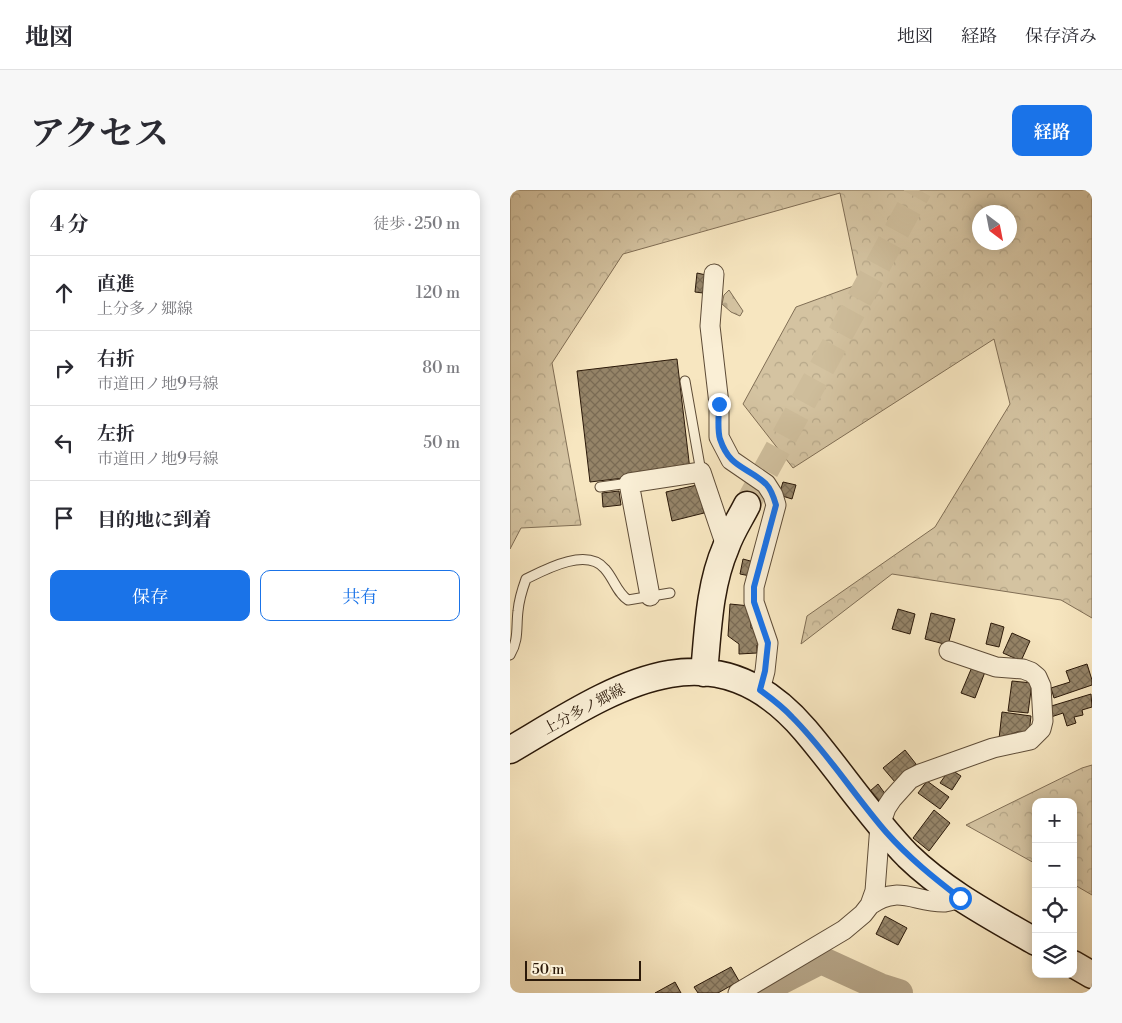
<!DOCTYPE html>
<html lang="ja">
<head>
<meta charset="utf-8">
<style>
	body { margin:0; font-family:"Libre Bodoni","Noto Serif JP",serif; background:#f7f7f7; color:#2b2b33 }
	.controls { position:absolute; right:15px; bottom:15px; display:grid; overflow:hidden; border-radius:10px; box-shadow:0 2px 12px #0003 }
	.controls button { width:45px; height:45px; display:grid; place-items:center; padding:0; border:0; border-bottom:1px solid #e1e1e2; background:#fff; color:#2b2b33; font:25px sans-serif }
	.compass { position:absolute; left:462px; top:15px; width:45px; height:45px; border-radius:50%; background:#fff; box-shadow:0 2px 12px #0003; rotate:148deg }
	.scale { position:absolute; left:15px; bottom:12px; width:116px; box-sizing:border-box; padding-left:5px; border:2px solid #2b1909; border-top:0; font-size:14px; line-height:18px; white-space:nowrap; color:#2b1909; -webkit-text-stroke:4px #faefd6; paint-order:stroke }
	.stop { position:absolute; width:15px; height:15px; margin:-11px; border:4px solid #1a73e8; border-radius:50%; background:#fff }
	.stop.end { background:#1a73e8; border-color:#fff; box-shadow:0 1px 5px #0008 }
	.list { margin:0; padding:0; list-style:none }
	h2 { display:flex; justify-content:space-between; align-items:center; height:65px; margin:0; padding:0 20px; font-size:21px }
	h2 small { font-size:16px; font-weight:400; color:#7c7c81 }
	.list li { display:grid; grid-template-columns:32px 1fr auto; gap:15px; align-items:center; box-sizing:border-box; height:75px; padding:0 20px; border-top:1px solid #e1e1e2 }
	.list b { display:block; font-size:19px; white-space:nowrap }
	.list p { margin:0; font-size:16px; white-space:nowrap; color:#7c7c81 }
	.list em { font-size:16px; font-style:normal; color:#7c7c81 }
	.actions { display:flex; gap:10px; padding:15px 20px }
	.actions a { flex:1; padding:11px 0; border:1px solid #1a73e8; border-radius:10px; text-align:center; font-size:18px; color:#1a73e8 }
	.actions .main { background:#1a73e8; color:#fff }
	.icon { flex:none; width:28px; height:28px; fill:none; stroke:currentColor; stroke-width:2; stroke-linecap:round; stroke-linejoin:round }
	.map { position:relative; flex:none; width:582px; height:803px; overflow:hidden; border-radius:10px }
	header { display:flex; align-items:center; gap:30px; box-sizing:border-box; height:70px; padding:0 25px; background:#fff; border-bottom:1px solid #e1e1e2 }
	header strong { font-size:24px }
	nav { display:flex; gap:28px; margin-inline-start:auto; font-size:18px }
	.intro { display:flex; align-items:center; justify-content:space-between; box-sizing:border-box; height:120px; padding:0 30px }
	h1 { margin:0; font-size:35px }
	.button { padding:12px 22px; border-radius:10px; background:#1a73e8; color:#fff; font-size:18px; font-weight:700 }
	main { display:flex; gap:30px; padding:0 30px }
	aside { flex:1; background:#fff; border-radius:10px; box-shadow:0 2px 12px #0003 }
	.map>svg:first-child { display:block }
	.forest { fill:url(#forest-crowns); stroke:#806e55; fill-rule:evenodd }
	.cemetery { fill:url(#cemetery-stones); stroke:#806e55 }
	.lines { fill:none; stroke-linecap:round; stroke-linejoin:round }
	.river { stroke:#b2a082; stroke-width:28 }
	.building { fill:url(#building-cross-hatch); stroke:#2b1909 }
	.secondary-tunnel { stroke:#cebd9b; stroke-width:26; stroke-dasharray:26 13; stroke-linecap:butt }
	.lane-casing { stroke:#5e4c37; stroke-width:11 }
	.street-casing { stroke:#5e4c37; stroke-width:21 }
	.secondary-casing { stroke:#2b1909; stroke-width:29 }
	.lane { stroke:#faefd6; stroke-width:9 }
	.street { stroke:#faefd6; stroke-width:19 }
	.secondary { stroke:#faefd6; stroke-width:26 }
	.route { stroke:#1a73e8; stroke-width:6 }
	.labels { text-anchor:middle; stroke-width:4; stroke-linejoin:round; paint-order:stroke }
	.street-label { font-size:15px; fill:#2b1909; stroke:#faefd6 }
</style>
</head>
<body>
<header>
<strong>地図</strong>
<nav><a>地図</a><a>経路</a><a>保存済み</a></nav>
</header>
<div class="intro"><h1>アクセス</h1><a class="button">経路</a></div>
<main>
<aside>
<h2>4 分<small>徒歩 · 250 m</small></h2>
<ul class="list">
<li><svg class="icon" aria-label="ahead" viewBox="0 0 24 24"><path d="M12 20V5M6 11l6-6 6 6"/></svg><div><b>直進</b><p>上分多ノ郷線</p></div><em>120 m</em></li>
<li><svg class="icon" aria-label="right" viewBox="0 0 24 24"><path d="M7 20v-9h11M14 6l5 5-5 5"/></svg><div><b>右折</b><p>市道田ノ地9号線</p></div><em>80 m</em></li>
<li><svg class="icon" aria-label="left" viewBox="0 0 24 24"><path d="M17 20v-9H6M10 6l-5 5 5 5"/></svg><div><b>左折</b><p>市道田ノ地9号線</p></div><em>50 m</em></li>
<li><svg class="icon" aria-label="arrive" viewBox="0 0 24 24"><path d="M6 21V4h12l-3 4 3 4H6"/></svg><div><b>目的地に到着</b></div></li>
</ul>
<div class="actions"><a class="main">保存</a><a>共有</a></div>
</aside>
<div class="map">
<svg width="582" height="803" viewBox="0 0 582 803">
	<defs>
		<pattern id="forest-crowns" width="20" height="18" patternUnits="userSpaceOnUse" patternTransform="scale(1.25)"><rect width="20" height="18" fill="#d4c3a1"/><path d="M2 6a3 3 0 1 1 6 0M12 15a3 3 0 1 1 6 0" fill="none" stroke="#b6a789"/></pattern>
		<pattern id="cemetery-stones" width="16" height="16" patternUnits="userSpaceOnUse" patternTransform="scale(1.25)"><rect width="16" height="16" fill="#d4c3a1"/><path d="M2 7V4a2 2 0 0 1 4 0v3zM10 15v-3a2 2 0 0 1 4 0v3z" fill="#b6a789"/></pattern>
		<pattern id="building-cross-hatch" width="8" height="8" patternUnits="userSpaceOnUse" patternTransform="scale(1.25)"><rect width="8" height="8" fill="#958468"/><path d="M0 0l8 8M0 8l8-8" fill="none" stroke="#7a6b54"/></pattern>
	</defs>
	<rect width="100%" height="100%" fill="#f7e6c0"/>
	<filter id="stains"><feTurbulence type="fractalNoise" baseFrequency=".004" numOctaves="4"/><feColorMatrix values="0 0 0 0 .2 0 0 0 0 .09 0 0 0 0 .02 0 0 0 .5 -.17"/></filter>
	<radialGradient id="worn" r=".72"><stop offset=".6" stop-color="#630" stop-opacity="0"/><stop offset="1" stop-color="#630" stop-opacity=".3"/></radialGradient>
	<path class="forest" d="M0 0H582V428L551 410 382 384 291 454 297 426 425 337 500 214 484 149 283 278 233 214 286 117 349 94 330 3 113 64 42 173 71 335 11 338 0 359ZM470 22H500V52H470Z
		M582 575V705L563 694V612H526V674L456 635 572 578Z"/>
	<path class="cemetery" d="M219 100 233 121 230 126 221 122 212 114 214 105Z"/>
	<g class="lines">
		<path class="river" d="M247 803 311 770 370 797 389 803"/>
	</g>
	<path class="building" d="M187 83 196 85 193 103 185 102Z
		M167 169 180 280 80 292 67 181Z
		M273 292 286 295 282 309 269 305Z
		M187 295 194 323 162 331 156 302Z
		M109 301 111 315 93 317 92 303Z
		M233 369 244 372 240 386 230 384Z
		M220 414 240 416 241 438 250 439V455H247V463L229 464V454L218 446Z
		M388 419 405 424 400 444 382 439Z
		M421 423 445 429 438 455 415 449Z
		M481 433 494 437 489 457 476 454Z
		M502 443 520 451 511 471 493 463Z
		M577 474 582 490V495L544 508 541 498 560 492 556 481Z
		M462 477 475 482 465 508 451 503Z
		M502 491 522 493 518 523 498 521Z
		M581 504 582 517 572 520 573 525 564 527 566 533 557 536 553 523 541 527 538 517Z
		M492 522 521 526 519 543 507 542 489 549Z
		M395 560 406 574 385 592 373 578Z
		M440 579 451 586 442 600 430 593Z
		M417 591 439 607 430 619 408 603Z
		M368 594 376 605 368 612 360 601Z
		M424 620 440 633 419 661 403 648Z
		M375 726 397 738 388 755 366 744Z
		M221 777 229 791 208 803H188L184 797Z
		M165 792 171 803H145Z"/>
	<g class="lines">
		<path class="secondary-tunnel" d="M237 315 409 0"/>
		<g class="lane-casing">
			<path id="lane" d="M175 191 191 282
				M90 297 119 293
				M0 465C9 450 6 437 8 421 9 410 12 400 16 389 36 379 77 357 95 379 104 389 107 403 118 410L160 403"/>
		</g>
		<g class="street-casing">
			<path id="street" d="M204 84 200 136 209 214V247L221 270 256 294 263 305 266 315 244 397V412L258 453 255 481 250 500
				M140 406 119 293 191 282 216 356
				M360 715C389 694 405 713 435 712 440 711 446 709 451 708
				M228 803 334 740 353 724 360 715 365 701 370 635 376 618 382 609 400 589 410 584 483 558 520 550 531 539 533 531 531 496 527 487 521 482 513 479 486 477 439 461"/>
		</g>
		<g class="secondary-casing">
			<path id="secondary" d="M194 483C198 441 199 396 216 357 221 342 230 329 237 315
				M0 560C99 502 199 428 295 540 330 581 360 627 398 666 435 702 481 726 526 752
				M563 774 582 785"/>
		</g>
		<use href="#lane" class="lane"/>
		<use href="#street" class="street"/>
		<use href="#secondary" class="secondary"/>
	</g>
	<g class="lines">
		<path class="route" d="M209 214C209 225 207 239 210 249 220 279 237 276 256 294 261 299 264 308 266 315L244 397V412L258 453 255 481 250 500C261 508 273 517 282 527 317 562 344 605 376 642 399 668 424 688 450 708"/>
	</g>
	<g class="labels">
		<g class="street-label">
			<text transform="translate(74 519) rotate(-28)" y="5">上分多ノ郷線</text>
		</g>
	</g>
	<rect width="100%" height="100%" filter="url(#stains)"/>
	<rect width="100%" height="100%" fill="url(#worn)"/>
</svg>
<div class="controls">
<button>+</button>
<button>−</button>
<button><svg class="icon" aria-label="locate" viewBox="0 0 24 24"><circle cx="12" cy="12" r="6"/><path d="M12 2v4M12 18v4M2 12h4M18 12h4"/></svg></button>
<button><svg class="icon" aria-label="layers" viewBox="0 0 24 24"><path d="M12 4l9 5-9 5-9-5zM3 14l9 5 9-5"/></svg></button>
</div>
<svg class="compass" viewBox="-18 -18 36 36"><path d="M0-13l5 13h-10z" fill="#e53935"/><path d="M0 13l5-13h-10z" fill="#7c7c81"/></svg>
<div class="scale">50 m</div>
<div class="stop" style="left:450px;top:708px"></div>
<div class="stop end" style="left:209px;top:214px"></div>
</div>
</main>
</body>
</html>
